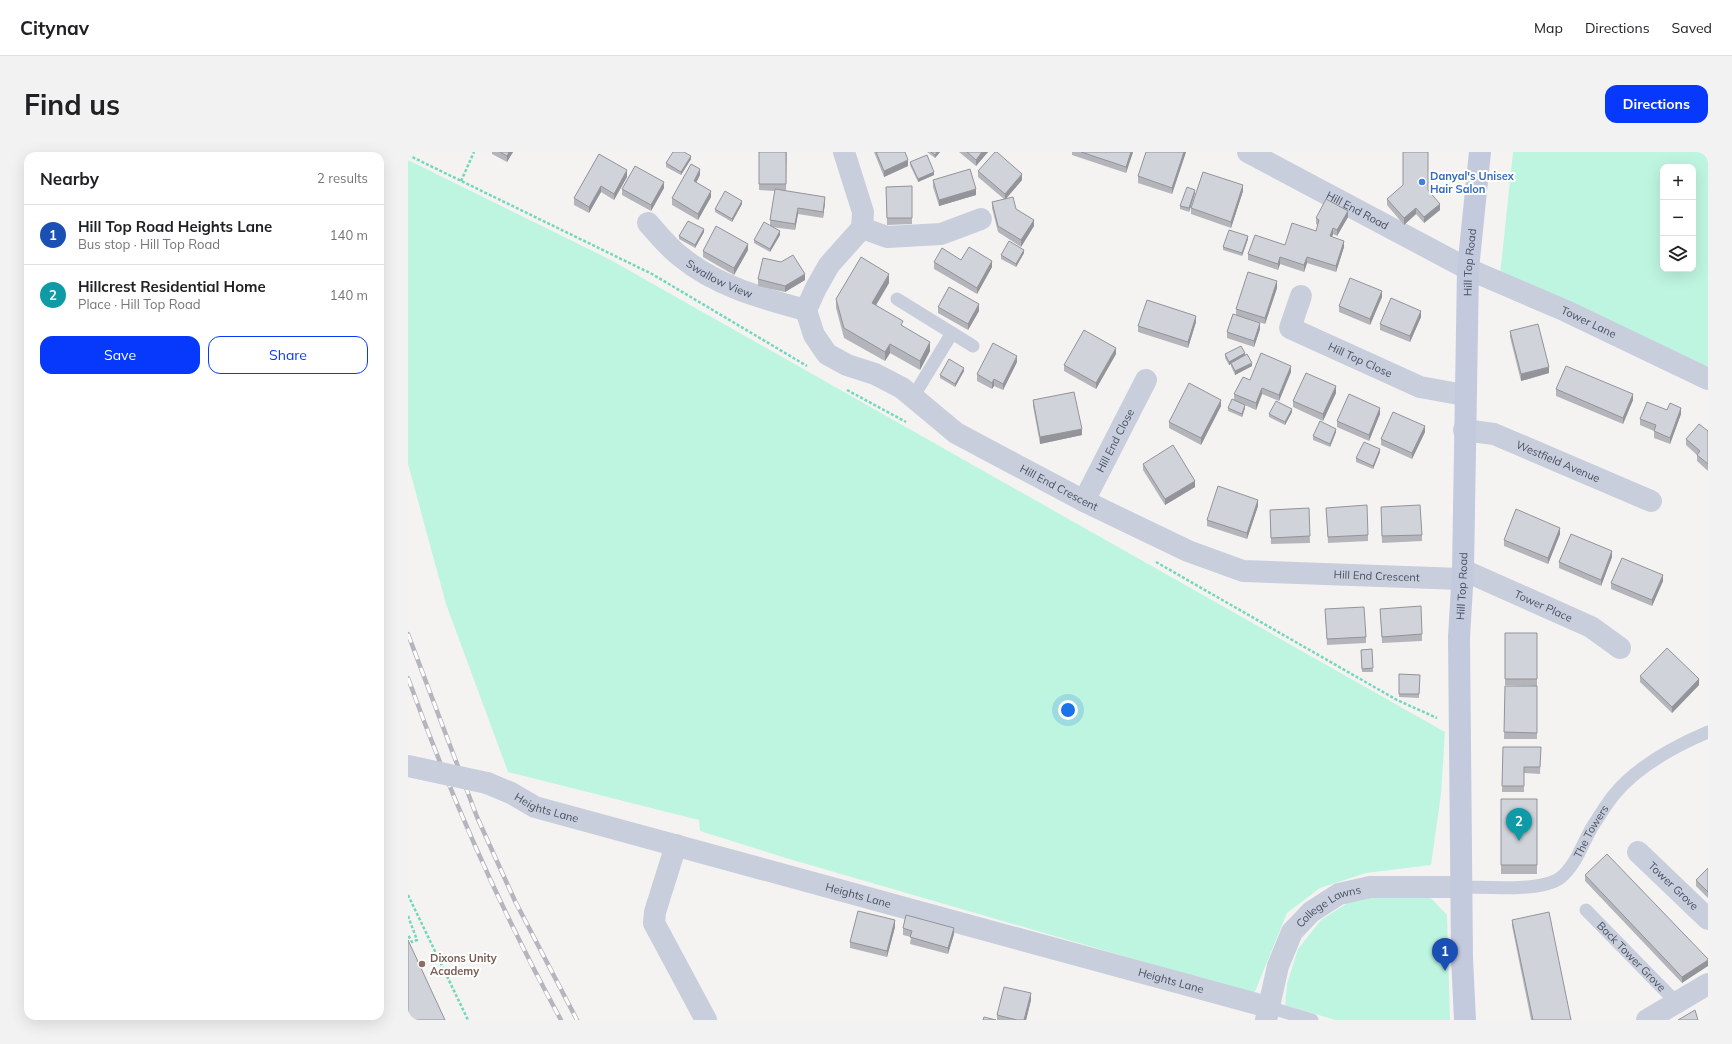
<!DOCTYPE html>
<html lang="en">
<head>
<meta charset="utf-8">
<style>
	body { margin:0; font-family:Mulish,sans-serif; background:#f2f2f2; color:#202124 }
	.controls { position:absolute; right:12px; top:12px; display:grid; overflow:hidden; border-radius:8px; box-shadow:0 4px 16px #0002 }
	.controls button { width:36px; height:36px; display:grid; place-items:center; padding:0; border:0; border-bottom:1px solid #e0e0e0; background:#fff; color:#202124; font:20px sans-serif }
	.you { position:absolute; left:660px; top:558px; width:14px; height:14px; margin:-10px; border:3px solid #fff; border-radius:50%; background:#1a73e8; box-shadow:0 0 0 6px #1a73e833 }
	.badge { display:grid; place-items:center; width:26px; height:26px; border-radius:50%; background:#0639fb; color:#fff; font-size:13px; font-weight:700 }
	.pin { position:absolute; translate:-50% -33px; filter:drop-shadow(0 1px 2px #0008) }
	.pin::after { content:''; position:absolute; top:21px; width:14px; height:12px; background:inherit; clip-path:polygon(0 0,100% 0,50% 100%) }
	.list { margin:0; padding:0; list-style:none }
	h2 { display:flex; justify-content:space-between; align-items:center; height:52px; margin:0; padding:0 16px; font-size:17px }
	h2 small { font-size:13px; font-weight:400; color:#757577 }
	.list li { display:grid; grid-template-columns:26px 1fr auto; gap:12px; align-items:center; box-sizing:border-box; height:60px; padding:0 16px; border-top:1px solid #e0e0e0 }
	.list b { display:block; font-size:15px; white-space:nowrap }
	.list p { margin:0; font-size:13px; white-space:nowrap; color:#757577 }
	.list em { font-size:13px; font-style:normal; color:#757577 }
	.actions { display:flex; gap:8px; padding:12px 16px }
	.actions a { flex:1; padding:9px 0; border:1px solid #0639fb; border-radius:12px; text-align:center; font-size:14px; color:#0639fb }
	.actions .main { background:#0639fb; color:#fff }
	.icon { flex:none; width:22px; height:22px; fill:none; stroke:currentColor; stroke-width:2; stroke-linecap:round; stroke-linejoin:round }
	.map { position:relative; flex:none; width:1300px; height:868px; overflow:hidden; border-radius:12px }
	header { display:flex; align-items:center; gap:24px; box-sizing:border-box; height:56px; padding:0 20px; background:#fff; border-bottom:1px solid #e0e0e0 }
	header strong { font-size:19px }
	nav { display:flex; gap:22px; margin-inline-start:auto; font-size:14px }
	.intro { display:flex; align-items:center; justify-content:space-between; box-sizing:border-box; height:96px; padding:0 24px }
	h1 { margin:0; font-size:28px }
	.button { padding:10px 18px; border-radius:12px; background:#0639fb; color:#fff; font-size:14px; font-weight:700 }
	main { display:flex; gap:24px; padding:0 24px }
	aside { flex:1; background:#fff; border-radius:12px; box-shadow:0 4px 16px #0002 }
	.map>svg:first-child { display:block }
	.green { fill:#bef5e0; fill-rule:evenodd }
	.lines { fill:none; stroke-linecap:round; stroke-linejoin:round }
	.path { stroke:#71d8bd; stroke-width:2.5; stroke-dasharray:3 2; stroke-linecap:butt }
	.lane { stroke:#c8cedb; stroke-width:13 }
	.street { stroke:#c8cedb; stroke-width:22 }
	.secondary { stroke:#c4cadd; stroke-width:22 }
	.rail-casing { stroke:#b4b5bd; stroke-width:4.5 }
	.rail { stroke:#fff; stroke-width:3; stroke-dasharray:9; stroke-linecap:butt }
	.street-bridge { stroke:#c8cedb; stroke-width:22 }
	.wall { fill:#b4b5bb }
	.shaded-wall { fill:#929499 }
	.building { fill:#d1d3da; stroke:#929499 }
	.shop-dot { fill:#3f7fe0; stroke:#fff; stroke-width:1.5 }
	.education-dot { fill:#8d6e63; stroke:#fff; stroke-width:1.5 }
	.labels { text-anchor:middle; stroke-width:4; stroke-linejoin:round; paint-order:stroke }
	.shop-label { font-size:11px; font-weight:bold; fill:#366cbe; stroke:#fff; text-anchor:start }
	.street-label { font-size:11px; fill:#485063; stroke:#fff }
	.education-label { font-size:11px; font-weight:bold; fill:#785e54; stroke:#fff; text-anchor:start }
</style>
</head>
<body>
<header>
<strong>Citynav</strong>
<nav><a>Map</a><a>Directions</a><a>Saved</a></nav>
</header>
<div class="intro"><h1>Find us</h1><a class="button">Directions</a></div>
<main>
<aside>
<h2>Nearby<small>2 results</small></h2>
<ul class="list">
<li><span class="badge" style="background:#1a4fb4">1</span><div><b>Hill Top Road Heights Lane</b><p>Bus stop · Hill Top Road</p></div><em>140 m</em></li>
<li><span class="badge" style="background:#0f9aa8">2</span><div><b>Hillcrest Residential Home</b><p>Place · Hill Top Road</p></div><em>140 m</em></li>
</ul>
<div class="actions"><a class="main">Save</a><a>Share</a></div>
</aside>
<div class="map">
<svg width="1300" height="868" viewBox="0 0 1300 868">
	<rect width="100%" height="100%" fill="#f5f3f2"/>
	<path class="green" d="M1105 0H1300V235L1092 123ZM1255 15H1285V117H1255Z
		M0 8 201 107 1037 580 1033 642 1023 713 958 721 912 736 879 761 846 842 378 706 292 679 291 668 100 620 38 452 0 312Z
		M979 743H1020L1039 763 1042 868H927L877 853 879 832 890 797 913 768 941 750Z"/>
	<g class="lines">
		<path class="path" d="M0 3 244 122 399 214
			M53 29 66 0
			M439 238 498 270
			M748 410 989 548 1029 566
			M0 743 60 868
			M0 764 9 788 4 790 0 783"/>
		<g class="lane">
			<path d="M489 147 565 194"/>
			<path d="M505 245 544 181"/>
			<path id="s1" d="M1054 735C1078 735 1133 740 1152 726 1169 713 1175 689 1186 672 1192 663 1198 653 1205 644 1228 615 1267 594 1300 580"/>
			<path id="s2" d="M1178 758 1269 851"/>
			<path d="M860 855 904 868"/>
		</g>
		<g class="street">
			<path id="s3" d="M436 0 455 60 454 76 421 113 408 136 398 158 406 183 419 202 439 213 467 222 494 236 548 281 676 349 780 399 835 419 1053 427"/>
			<path id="s4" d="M840 0 1060 117 1158 159 1300 227"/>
			<path id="s5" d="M240 71C250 82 260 95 272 104 308 134 353 146 398 158"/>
			<path d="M454 76 479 85 533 82 573 67"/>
			<path id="s6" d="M893 144 882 176 1012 235 1056 243"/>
			<path id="s7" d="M1056 278 1086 282 1243 349"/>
			<path id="s8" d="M676 349 738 228"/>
			<path id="s9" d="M1055 418 1183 475 1212 496"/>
			<path id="s10" d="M79 631 103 641 127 655 860 855"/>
			<path d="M268 693 247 760 246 771 298 868"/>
			<path id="s11" d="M1230 700 1300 767"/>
			<path id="s12" d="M858 868 870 814 884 780 903 760 931 742 962 735H1054"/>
			<path d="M1239 868 1300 832"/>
		</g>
		<path class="secondary" id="s13" d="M1057 868 1054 806 1051 485 1055 418 1060 117 1072 0"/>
		<g class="rail-casing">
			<path id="rail" d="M0 482 69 665 107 749 169 868
				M0 526C43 645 92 757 153 868"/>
		</g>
		<use href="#rail" class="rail"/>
		<path class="street-bridge" d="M0 614 79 631"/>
	</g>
	<path class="wall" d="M84 0H105L99 10 84 2Z
		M351 0H379L378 39 417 51 415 66 390 62 387 78 363 75 372 83 362 100 346 91V88L362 74V68L367 39 351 38Z
		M466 0H497L500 14 476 25Z
		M519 0H532L527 6Z
		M551 0H580L568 14Z
		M664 0H725L718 21 664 3Z
		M778 0 764 42 730 31V24Z
		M191 2 219 25 206 48 193 40 181 61 166 53V46Z
		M283 7 273 23 258 15V11Z
		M502 10 526 23 510 30 502 13Z
		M570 19 614 28 597 47 626 74 613 95 590 80 584 56V50L596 47 570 25Z
		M292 23 288 30 303 45 290 68 264 53V46Z
		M525 28 568 43 531 54 525 35Z
		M504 34V72L479 73 478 35Z
		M256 36 243 59 214 43V37Z
		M1020 38 1032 58 1016 71 1008 62 996 73 979 53V47Z
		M835 39 823 76 783 62V56Z
		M787 41 781 60 772 57V54Z
		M334 52 324 70 307 60V57Z
		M940 65 929 84 925 82 924 85 936 95 928 120 899 111 896 120 872 112 870 118 840 108V102L877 93 908 79 910 73 908 72V66Z
		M296 80 287 96 271 87V84Z
		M840 87 834 104 815 98V95Z
		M340 98 326 123 295 105V99Z
		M616 101 608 115 593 107V103Z
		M553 108 584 115 569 142 526 117V110Z
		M350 127 397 128 377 140 350 134Z
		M481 131 468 153 495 174 522 199 512 218 482 201 477 209 436 186 428 156V147Z
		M869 136 857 172 828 163V157Z
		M974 145 962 173 931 160V154Z
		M530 155 571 159 560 178 530 161Z
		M1013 165 1002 190 972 178V172Z
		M788 170 780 196 730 180V174Z
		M852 177 846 195 819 186V180Z
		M1102 179 1141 221 1113 229 1102 185Z
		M708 202 688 237 656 219V213Z
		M817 202 837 203 844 214 827 223 823 214V212L821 213 817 206Z
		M609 210 595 238 586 234 584 237 569 229V222Z
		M556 219 547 235 532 226V223Z
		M883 220 871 249 854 242 848 258 827 249 837 256 834 265 820 259V256L826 248V242L842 228Z
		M1148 237 1225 248 1215 272 1148 244Z
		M928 241 915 269 885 255V249Z
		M625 248 674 283 632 292 625 254Z
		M813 254 793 293 761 276V270Z
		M1259 258 1273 262 1262 292 1246 286V279L1232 273V267Z
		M884 260 877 273 861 265V262Z
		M972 262 961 289 929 275V269Z
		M1300 279V319L1289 309V303L1278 293V287Z
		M928 280 922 295 905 288V284Z
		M1017 280 1004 307 973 293V287Z
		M972 300 965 317 948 310V306Z
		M735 312 787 335 757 353 735 318Z
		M850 354 839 387 799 374V368Z
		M973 355 1014 383V389L974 391Z
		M901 356 902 391 863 392 862 358Z
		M918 356 960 383V389L920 391Z
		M1152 382 1140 412 1096 394V388Z
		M1204 405 1193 434 1151 416V410Z
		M1255 429 1244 454 1203 437V431Z
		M917 457 958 485V491L919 493Z
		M972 457 1014 482V489L974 491Z
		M1097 481H1129V534L1097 533Z
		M964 497 965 520H954L953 498Z
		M991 522 1012 523 1011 546 991 545Z
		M1232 524 1291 533 1264 561 1232 530Z
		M1097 534H1129V587H1096Z
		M1095 595H1133L1132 622 1116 621V640H1094Z
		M1093 647H1129V722H1093Z
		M1300 716V746L1288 734V728Z
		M1177 723 1300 807 1274 831 1177 729Z
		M1104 768 1163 868H1123L1104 774Z
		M487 775 479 805 442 796V790Z
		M495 776 546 782 540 802 502 792 503 785 495 783Z
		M623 848 618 868H589V863Z"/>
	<path class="shaded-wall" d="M101 0H105L99 10V4Z
		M529 0H532L527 6V3Z
		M574 0H580L568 14V8Z
		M723 0H725L718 21V15Z
		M776 0H778L764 42V36Z
		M283 4V7L273 23V20Z
		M500 8V14L476 25V19Z
		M292 17V23L286 35V29Z
		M219 18V25L206 48V42Z
		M526 20V23L510 30V27Z
		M614 22V28L597 48V42Z
		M256 30V36L243 59V53Z
		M835 33V39L823 76V70Z
		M193 34V40L181 61V55Z
		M568 37V43L531 54V48Z
		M787 38V41L781 60V56Z
		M303 39V45L290 68V62Z
		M417 45V51L415 66V60Z
		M334 49V52L324 70V67Z
		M1032 52V58L1016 71V65Z
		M390 56V62L387 78V72Z
		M1008 56V62L996 73V66Z
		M940 59V65L929 84V78Z
		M626 68V74L613 95V88Z
		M925 76V82L922 90V84Z
		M296 77V80L287 96V93Z
		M372 79V83L362 100V97Z
		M840 84V87L834 104V101Z
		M936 89V95L928 120V114Z
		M340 92V98L326 123V116Z
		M616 98V101L608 115V112Z
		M872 105V112L870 118V112Z
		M899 105V111L896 120V113Z
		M584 109V115L569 142V136Z
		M397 122V128L377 140V134Z
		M481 122V131L464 160V151Z
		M869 129V136L857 172V166Z
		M974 139V145L962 173V167Z
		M571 152V159L560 178V172Z
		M1013 159V165L1002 190V184Z
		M788 164V170L780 196V190Z
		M852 171V177L846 195V189Z
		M522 190V199L512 218V209Z
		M482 192V201L477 209V200Z
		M708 196V202L688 237V231Z
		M837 201V205L823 211V212L821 213V210Z
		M609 204V210L595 238V232Z
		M844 211V214L827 223V219Z
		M883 214V220L871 249V243Z
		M1141 215V221L1113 229V222Z
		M556 216V219L547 235V232Z
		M586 227V234L584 237V231Z
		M928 234V241L915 269V262Z
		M854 236V242L848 258V251Z
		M1225 242V248L1215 272V266Z
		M813 248V254L793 293V286Z
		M837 253V256L834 265V262Z
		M972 256V262L961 289V283Z
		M1273 256V262L1262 292V286Z
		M884 257V260L877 273V270Z
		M1017 274V280L1004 307V301Z
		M674 277V283L632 292V285Z
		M928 277V280L922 295V292Z
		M972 297V300L965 317V314Z
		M787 329V335L757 353V347Z
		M850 348V354L839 387V381Z
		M1152 376V382L1140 412V406Z
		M1204 399V405L1193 434V428Z
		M1255 423V429L1244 454V448Z
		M1291 527V533L1264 561V555Z
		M487 768V775L479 805V799Z
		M546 776V782L540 802V796Z
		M1300 808V814L1274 831V825Z
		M623 841V848L618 868H616Z"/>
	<path class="building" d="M92 0H101L99 4Z
		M265 0H276L283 4 273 20 258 11Z
		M351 0H378V32H351Z
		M468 0H497L500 8 476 19Z
		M523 0H529L527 3Z
		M559 0H574L568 8Z
		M587 0H589L614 22 597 42 570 19Z
		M673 0H723L718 15Z
		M738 0H776L764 36 730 24Z
		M995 0H1020V38L1032 52 1016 65 1008 56 996 66 979 47 995 33Z
		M191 2 219 18 206 42 193 34 181 55 166 46Z
		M519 3 526 20 510 27 502 10Z
		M283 12 292 17 286 29 303 39 290 62 264 46Z
		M227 14 256 30 243 53 214 37Z
		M562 17 568 37 531 48 525 28Z
		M795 20 835 33 823 70 783 56Z
		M504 34V66H479L478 35Z
		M779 35 787 38 781 56 772 54Z
		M367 37 417 45 415 60 390 56 387 72 362 68Z
		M317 39 334 49 324 67 307 57Z
		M605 45 608 57 626 68 613 88 590 74 584 50Z
		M918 47 940 59 929 78 925 76 922 84 936 89 928 114 899 105 896 113 872 105 870 112 840 102 847 83 877 93 884 71 908 79 911 68 908 66Z
		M280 69 296 77 287 93 271 84Z
		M356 70 372 79 362 97 346 88Z
		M308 74 340 92 326 116 295 99Z
		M821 78 840 84 834 101 815 95Z
		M601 89 616 98 608 112 593 103Z
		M561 95 584 109 569 136 526 110 534 96 553 108Z
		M385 103 397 122 377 134 350 127 355 106 373 110Z
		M453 105 481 122 464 151 495 169 493 173 522 190 512 209 482 192 477 200 436 176 428 147Z
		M840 120 869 129 857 166 828 157Z
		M942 126 974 139 962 167 931 154Z
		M541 135 571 152 560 172 530 155Z
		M983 146 1013 159 1002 184 972 172Z
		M739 148 788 164 780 190 730 174Z
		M825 162 852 171 846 189 819 180Z
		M1130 172 1141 215 1113 222 1102 179Z
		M676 178 708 196 688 231 656 213Z
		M585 191 609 204 595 232 586 227 584 231 569 222Z
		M833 194 837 201 821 210 817 202Z
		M853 201 883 214 871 243 854 236 848 251 826 242 835 225 842 228Z
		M839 202 844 211 827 219 823 211Z
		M541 207 556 216 547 232 532 223Z
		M1158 214 1225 242 1215 266 1148 237Z
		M898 221 928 234 915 262 885 249Z
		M781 231 813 248 793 286 761 270Z
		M666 240 674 277 632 285 625 248Z
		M941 242 972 256 961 283 929 269Z
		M824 247 837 253 834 262 820 256Z
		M868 249 884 257 877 270 861 262Z
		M1239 250 1259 258 1262 251 1273 256 1262 286 1246 279 1248 273 1232 267Z
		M985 260 1017 274 1004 301 973 287Z
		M912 269 928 277 922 292 905 284Z
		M1291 272 1300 279V312L1289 303 1292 299 1278 287Z
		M956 290 972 297 965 314 948 306Z
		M765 293 787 329 757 347 735 312Z
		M810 334 850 348 839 381 799 368Z
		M959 353 960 383 920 385 918 356Z
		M1012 353 1014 383 974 384 973 355Z
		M901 356 902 384 863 386 862 358Z
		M1108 357 1152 376 1140 406 1096 388Z
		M1163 382 1204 399 1193 428 1151 410Z
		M1214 406 1255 423 1244 448 1203 431Z
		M1013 454 1014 482 974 485 972 457Z
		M956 455 958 485 919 487 917 457Z
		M1097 481H1129V527H1097Z
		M1259 496 1291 527 1264 555 1232 524Z
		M964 497 965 516 954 517 953 498Z
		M991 522 1012 523 1011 542H991Z
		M1097 534H1129V581L1096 580Z
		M1095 595H1133L1132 615H1116V634H1094Z
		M1093 647H1129V713H1093Z
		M1199 702 1300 807V808L1274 825 1177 723Z
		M1300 716V740L1288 728Z
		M450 759 487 768 479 799 442 790Z
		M1141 760 1163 868H1125L1104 768Z
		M498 763 546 776 540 796 502 785 504 779 495 776Z
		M0 788 37 868H0Z
		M596 835 623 841 616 868H609L589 863Z
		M1287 858 1290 868H1270Z
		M576 865 588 868H575Z"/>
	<circle class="shop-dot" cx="1014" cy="30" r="4"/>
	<circle class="education-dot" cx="14" cy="812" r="4"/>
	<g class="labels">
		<g class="shop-label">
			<text x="1022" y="28">Danyal's Unisex<tspan x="1022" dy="13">Hair Salon</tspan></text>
		</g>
		<g class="street-label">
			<text dy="4" stroke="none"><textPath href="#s4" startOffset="124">Hill End Road</textPath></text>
			<text dy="4" stroke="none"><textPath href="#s13" startOffset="758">Hill Top Road</textPath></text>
			<text dy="4" stroke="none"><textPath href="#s5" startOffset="92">Swallow View</textPath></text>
			<text dy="4" stroke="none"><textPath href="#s4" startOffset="381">Tower Lane</textPath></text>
			<text dy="4" stroke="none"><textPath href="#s6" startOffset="111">Hill Top Close</textPath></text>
			<text dy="4" stroke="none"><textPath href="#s8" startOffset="68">Hill End Close</textPath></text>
			<text dy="4" stroke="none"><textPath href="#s7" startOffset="100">Westfield Avenue</textPath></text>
			<text dy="4" stroke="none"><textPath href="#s3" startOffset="498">Hill End Crescent</textPath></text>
			<text dy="4" stroke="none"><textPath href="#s3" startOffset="834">Hill End Crescent</textPath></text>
			<text dy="4" stroke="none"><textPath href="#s13" startOffset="434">Hill Top Road</textPath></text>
			<text dy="4" stroke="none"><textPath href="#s9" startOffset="88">Tower Place</textPath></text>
			<text dy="4" stroke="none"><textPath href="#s10" startOffset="65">Heights Lane</textPath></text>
			<text dy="4" stroke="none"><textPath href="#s1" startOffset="156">The Towers</textPath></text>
			<text dy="4" stroke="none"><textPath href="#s11" startOffset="49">Tower Grove</textPath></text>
			<text dy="4" stroke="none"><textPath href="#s10" startOffset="389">Heights Lane</textPath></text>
			<text dy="4" stroke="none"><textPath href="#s12" startOffset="138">College Lawns</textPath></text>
			<text dy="4" stroke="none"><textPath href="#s2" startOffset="65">Back Tower Grove</textPath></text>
			<text dy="4" stroke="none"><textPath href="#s10" startOffset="713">Heights Lane</textPath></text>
		</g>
		<g class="education-label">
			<text x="22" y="810">Dixons Unity<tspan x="22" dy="13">Academy</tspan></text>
		</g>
	</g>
</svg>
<div class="controls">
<button>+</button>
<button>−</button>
<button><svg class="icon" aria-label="layers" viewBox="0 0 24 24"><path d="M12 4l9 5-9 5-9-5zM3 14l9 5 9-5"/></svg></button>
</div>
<div class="you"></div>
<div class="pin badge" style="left:1037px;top:819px;background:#1a4fb4">1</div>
<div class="pin badge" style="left:1111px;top:689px;background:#0f9aa8">2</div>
</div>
</main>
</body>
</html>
